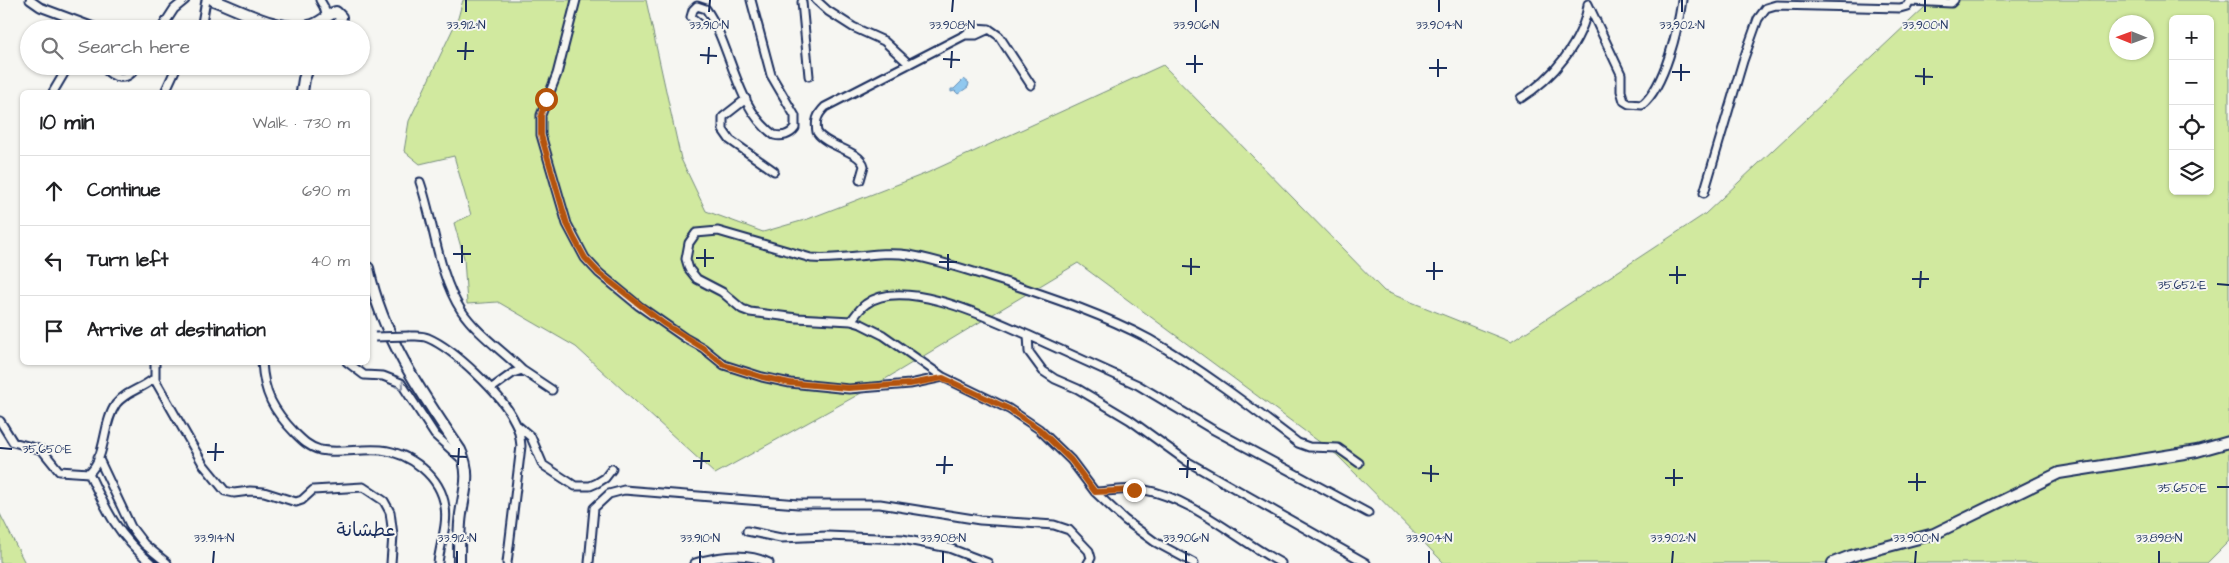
<!DOCTYPE html>
<html lang="en">
<head>
<meta charset="utf-8">
<style>
	body { margin:0; font-family:"Architects Daughter","Playpen Sans Arabic",sans-serif; background:#f2f2f2; color:#202124 }
	.controls { position:absolute; right:15px; top:15px; display:grid; overflow:hidden; border-radius:8px; box-shadow:0 1px 4px #0004 }
	.controls button { width:45px; height:45px; display:grid; place-items:center; padding:0; border:0; border-bottom:1px solid #e0e0e0; background:#fff; color:#202124; font:25px sans-serif }
	.compass { position:absolute; left:2109px; top:15px; width:45px; height:45px; border-radius:50%; background:#fff; box-shadow:0 1px 4px #0004; rotate:271deg }
	.stop { position:absolute; width:15px; height:15px; margin:-11px; border:4px solid #b45309; border-radius:50%; background:#fff }
	.stop.end { background:#b45309; border-color:#fff; box-shadow:0 1px 5px #0008 }
	.list { margin:0; padding:0; list-style:none }
	h2 { display:flex; justify-content:space-between; align-items:center; height:65px; margin:0; padding:0 20px; font-size:21px }
	h2 small { font-size:16px; font-weight:400; color:#757577 }
	.list li { display:grid; grid-template-columns:32px 1fr auto; gap:15px; align-items:center; box-sizing:border-box; height:70px; padding:0 20px; border-top:1px solid #e0e0e0 }
	.list b { display:block; font-size:19px; white-space:nowrap }
	.list em { font-size:16px; font-style:normal; color:#757577 }
	.icon { flex:none; width:28px; height:28px; fill:none; stroke:currentColor; stroke-width:2; stroke-linecap:round; stroke-linejoin:round }
	.map { position:relative; flex:none; width:2229px; height:563px; overflow:hidden }
	.search { position:absolute; background:#fff; box-shadow:0 1px 4px #0004; left:20px; top:20px; width:350px; height:55px; display:flex; align-items:center; gap:12px; box-sizing:border-box; padding:0 18px; border-radius:28px; color:#757577; font-size:19px }
	.panel { position:absolute; background:#fff; box-shadow:0 1px 4px #0004; left:20px; top:90px; width:350px; height:275px; border-radius:8px }
	.map>svg:first-child { display:block }
	.green { fill:#d1e99f; stroke:#768c7e; fill-rule:evenodd }
	.water { fill:#90c8ef; stroke:#618bb5 }
	.lines { fill:none; stroke-linecap:round; stroke-linejoin:round }
	.minor-casing { stroke:#1b2f5e; stroke-width:11 }
	.secondary-casing { stroke:#1b2f5e; stroke-width:14 }
	.minor { stroke:#f6f6f2; stroke-width:7 }
	.secondary { stroke:#f6f6f2; stroke-width:10 }
	.minor-bridge-casing { stroke:#1b2f5e; stroke-width:11; stroke-linecap:butt }
	.minor-bridge { stroke:#f6f6f2; stroke-width:7 }
	.oneway { stroke:#8892a8 }
	.route { stroke:#b45309; stroke-width:6 }
	.ticks { fill:none; stroke:#1b2f5e; stroke-width:2 }
	.labels { text-anchor:middle; stroke-width:4; stroke-linejoin:round; paint-order:stroke }
	.quarter-label { font-size:19px; fill:#1b2f5e; stroke:#f6f6f2 }
	.ticks-label { font-size:12px; text-anchor:middle; fill:#1b2f5e; stroke:#f6f6f2; stroke-width:4; stroke-linejoin:round; paint-order:stroke }
</style>
</head>
<body>
<div class="map">
<svg width="2229" height="563" viewBox="0 0 2229 563">
	<rect width="100%" height="100%" fill="#f6f6f2"/>
	<filter id="ink" filterUnits="userSpaceOnUse"><feTurbulence type="fractalNoise" baseFrequency=".02" numOctaves="2"/><feDisplacementMap in="SourceGraphic" scale="10" xChannelSelector="R" yChannelSelector="G"/><feConvolveMatrix kernelMatrix="1 2 1 2 8 2 1 2 1" color-interpolation-filters="sRGB"/></filter>
	<g filter="url(#ink)">
		<path class="green" d="M463 0H646L681 159 706 211 763 232 808 219 927 173 1163 65 1384 291 1511 342 1705 214 1926 6 1927 0H2229V541L2207 563H1444L1337 455 1078 263 872 387 715 474 576 347 498 302 467 304 464 258 454 223 471 215 454 156 420 164 404 151 409 121 458 18ZM2173 19H2210V191H2173ZM2116 22H2146V52H2116Z
			M0 514 25 563H0Z"/>
		<path class="water" d="M964 79 969 83 968 87 958 94 955 91 951 92V89H954Z"/>
		<g class="lines">
			<g class="minor-casing">
				<path id="minor" d="M30 0 40 7 99 29
					M320 0 324 7 327 18
					M576 0 557 74 541 115V135L567 224 585 258 599 273 639 306 685 338 703 348 724 365 762 377 790 383 849 389 910 384 943 377
					M816 0 828 11 853 27 884 41 909 64
					M1911 1 1951 3 1954 0
					M802 2 809 76
					M1588 4 1621 74V91L1624 101 1629 104 1642 105C1665 86 1678 29 1682 0
					M699 24 691 17 693 10 697 6 706 9C732 46 735 107 774 135 782 137 790 135 795 128V116L771 75 751 0
					M161 29 174 9 185 0
					M201 29 206 0
					M989 29 999 36 1031 85
					M102 66C113 79 127 83 137 66
					M53 92 66 70 73 66
					M165 92 177 66
					M1521 98C1552 79 1583 42 1588 5
					M746 99 723 117V130L730 140 774 171
					M860 180 864 166C860 150 826 147 817 132 815 121 817 115 825 107L965 35 974 28 989 29 976 35H965
					M420 182C434 222 438 275 461 310 477 334 502 350 522 370
					M1704 193 1743 61 1758 19 1766 8 1776 5 1900 8 1907 6 1910 0
					M851 321C855 316 860 308 866 304 903 276 991 319 1028 335L1029 352 1043 371 1055 379 1078 389 1130 420 1188 462 1366 563
					M1028 335 1138 385 1210 428 1368 513
					M409 336C416 336 422 335 428 338 454 349 502 395 514 420 519 428 520 436 521 446L507 563
					M262 362C264 394 273 410 295 433 302 440 309 447 320 450 340 454 360 448 381 450 410 453 441 476 445 507 448 525 440 544 438 563
					M347 362 364 375 383 376 401 383 435 435 465 462
					M155 380 203 464 225 491 234 493 250 491 264 492 296 502 302 500 313 490 363 487 384 501 390 512 393 535 391 563
					M492 388 513 373 522 370 552 390
					M0 421 13 442 42 450 59 471 89 473C107 456 102 424 116 404 125 392 141 389 152 380H155V362
					M518 426 531 437 543 465 575 486H590L597 483 605 478 612 469
					M98 457 131 527 144 544 167 563
					M89 473C107 512 118 535 151 563
					M1095 492C1111 491 1129 488 1145 490 1192 498 1239 541 1281 563
					M747 531 781 538 827 536 902 539 949 548 988 563
					M589 563 594 508 609 494 624 490 798 504H880L980 520 1054 525 1069 530 1089 551 1091 558 1088 563
					M695 563C718 556 747 552 769 563
					M1194 563 1155 542 1125 520 1095 492 1071 460 1039 429 1009 409 943 377 883 335 861 324 851 321 797 318 750 312 742 309 722 292 697 279 689 269 686 259 689 243 696 233 718 231 811 258C844 261 877 250 909 255 943 261 976 273 1008 283 1056 299 1104 315 1149 339 1200 368 1251 407 1298 443L1309 447 1338 448 1359 463"/>
			</g>
			<g class="secondary-casing">
				<path id="secondary" d="M213 0C240 10 281 33 309 26 320 24 326 15 336 12L341 17 338 29
					M302 92 304 79 309 66
					M368 268C382 336 421 393 460 450 473 477 462 495 460 523 459 536 459 550 459 563
					M1833 563 1851 556 1934 534 2059 473 2197 451 2229 442"/>
			</g>
			<use href="#minor" class="minor"/>
			<use href="#secondary" class="secondary"/>
			<g class="minor-bridge-casing">
				<path id="minor-bridge" d="M375 337 409 336"/>
			</g>
			<use href="#minor-bridge" class="minor-bridge"/>
		</g>
		<defs><path id="oneway-chevron" d="M-2-3.5L2.5 0L-2 3.5" fill="none" stroke-width="1.6" stroke-linecap="round" stroke-linejoin="round" transform="scale(1.25)"/></defs>
		<use class="oneway" href="#oneway-chevron" transform="translate(401 386) rotate(49)"/>
	</g>
	<g class="lines" filter="url(#ink)">
		<path class="route" d="M546 99 541 115V135L567 224 575 240 585 258 599 273 663 323 703 348 724 365 762 377 790 383 848 388 910 384 943 378 1009 409 1039 429 1071 460 1095 492 1134 490"/>
	</g>
	<path class="ticks" d="M466 12V0M709 12 710 0M952 12 953 0M1196 12V0M1439 12V0M1682 12V0M1925 12V0M457 51H474M700 55 717 56M943 59 960 60M465 60 466 42M708 64 709 47M1186 64H1203M951 68 952 51M1429 68H1447M1672 72H1690M1195 73V55M1915 76 1933 77M1438 77V59M1681 81V64M1924 85V68M453 254H471M696 258H714M939 262H957M462 263V245M1182 266 1200 267M705 267V249M948 271V254M1426 271H1443M1191 275V258M1669 275H1686M1912 279H1929M1434 280V262M1677 284V266M2217 284 2229 285M1920 288 1921 271M0 448 12 449M207 452H224M450 456 467 457M215 461 216 443M693 461H710M458 465 459 448M936 465H953M701 469 702 452M1179 469H1196M1422 473 1439 474M944 474 945 456M1187 478 1188 460M1665 478H1683M1431 482V465M1908 482H1926M1674 486V469M2217 487H2229M1917 491V473M213 563 214 551M457 563V551M700 563V551M943 563V551M1186 563V551M1429 563V551M1672 563 1673 551M1915 563 1916 551M2159 563V551"/>
	<g class="labels">
		<g class="quarter-label">
			<text x="366" y="536">عطشانة</text>
		</g>
	</g>
	<g class="ticks-label">
		<text x="466" y="29">33.912°N</text>
		<text x="709" y="29">33.910°N</text>
		<text x="952" y="29">33.908°N</text>
		<text x="1196" y="29">33.906°N</text>
		<text x="1439" y="29">33.904°N</text>
		<text x="1682" y="29">33.902°N</text>
		<text x="1925" y="29">33.900°N</text>
		<text x="2182" y="289">35.652°E</text>
		<text x="47" y="453">35.650°E</text>
		<text x="2182" y="492">35.650°E</text>
		<text x="214" y="542">33.914°N</text>
		<text x="457" y="542">33.912°N</text>
		<text x="700" y="542">33.910°N</text>
		<text x="943" y="542">33.908°N</text>
		<text x="1186" y="542">33.906°N</text>
		<text x="1429" y="542">33.904°N</text>
		<text x="1673" y="542">33.902°N</text>
		<text x="1916" y="542">33.900°N</text>
		<text x="2159" y="542">33.898°N</text>
	</g>
</svg>
<div class="controls">
<button>+</button>
<button>−</button>
<button><svg class="icon" aria-label="locate" viewBox="0 0 24 24"><circle cx="12" cy="12" r="6"/><path d="M12 2v4M12 18v4M2 12h4M18 12h4"/></svg></button>
<button><svg class="icon" aria-label="layers" viewBox="0 0 24 24"><path d="M12 4l9 5-9 5-9-5zM3 14l9 5 9-5"/></svg></button>
</div>
<svg class="compass" viewBox="-18 -18 36 36"><path d="M0-13l5 13h-10z" fill="#e53935"/><path d="M0 13l5-13h-10z" fill="#757577"/></svg>
<div class="stop" style="left:546px;top:99px"></div>
<div class="stop end" style="left:1134px;top:490px"></div>
<div class="search"><svg class="icon" aria-label="search" viewBox="0 0 24 24"><circle cx="10" cy="10" r="6"/><path d="M15 15l6 6"/></svg>Search here</div>
<section class="panel">
<h2>10 min<small>Walk · 730 m</small></h2>
<ul class="list">
<li><svg class="icon" aria-label="ahead" viewBox="0 0 24 24"><path d="M12 20V5M6 11l6-6 6 6"/></svg><div><b>Continue</b></div><em>690 m</em></li>
<li><svg class="icon" aria-label="left" viewBox="0 0 24 24"><path d="M17 20v-9H6M10 6l-5 5 5 5"/></svg><div><b>Turn left</b></div><em>40 m</em></li>
<li><svg class="icon" aria-label="arrive" viewBox="0 0 24 24"><path d="M6 21V4h12l-3 4 3 4H6"/></svg><div><b>Arrive at destination</b></div></li>
</ul>
</section>
</div>
</body>
</html>
